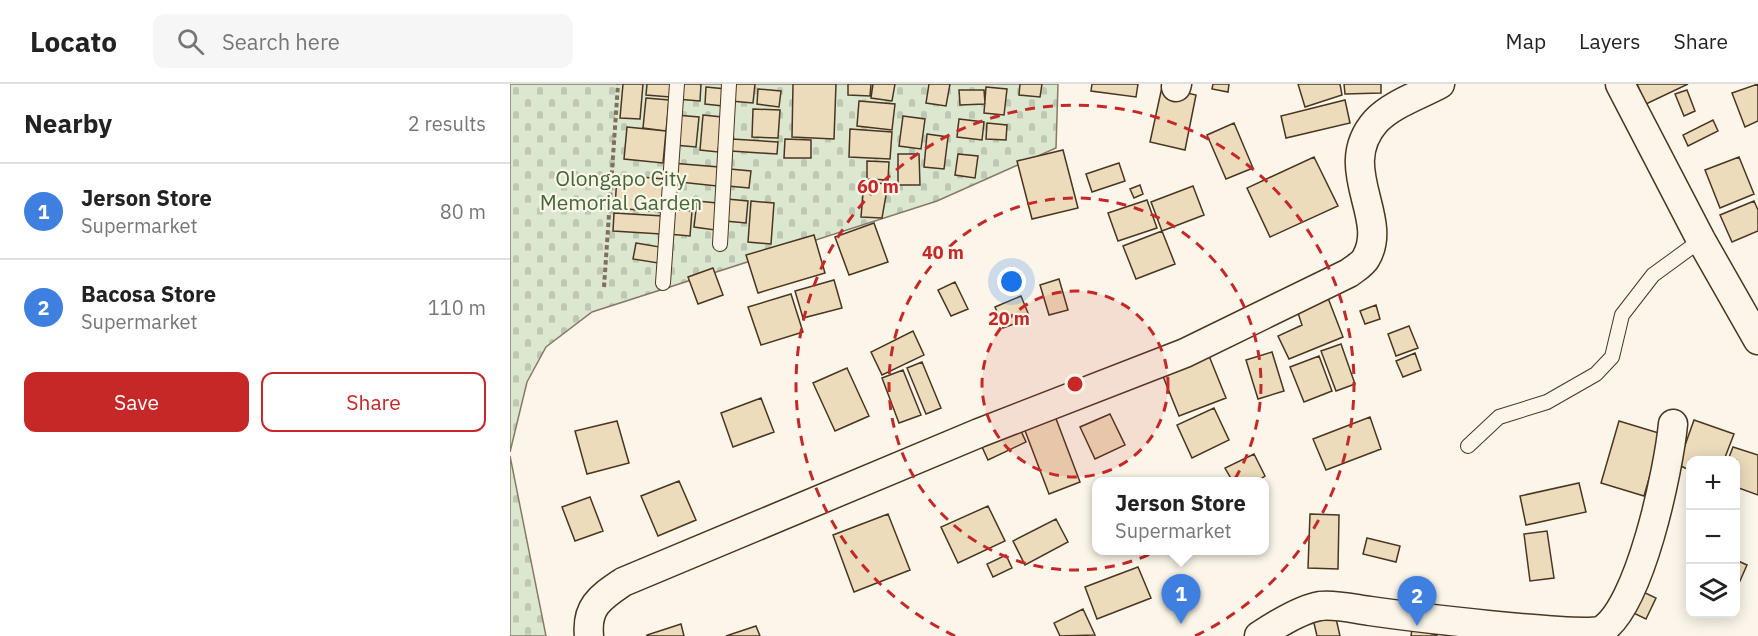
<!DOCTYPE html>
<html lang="en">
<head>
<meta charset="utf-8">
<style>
	body { margin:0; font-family:"IBM Plex Sans",sans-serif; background:#f6f6f6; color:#222 }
	.controls { position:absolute; right:18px; bottom:18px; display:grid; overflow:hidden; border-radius:12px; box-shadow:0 3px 15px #0003 }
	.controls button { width:54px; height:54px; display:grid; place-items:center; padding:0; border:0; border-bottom:2px solid #e0e0e0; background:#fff; color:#222; font:30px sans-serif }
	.you { position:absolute; left:502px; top:198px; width:21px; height:21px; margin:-15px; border:4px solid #fff; border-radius:50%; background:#1a73e8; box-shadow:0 0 0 9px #1a73e833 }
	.badge { display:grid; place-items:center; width:39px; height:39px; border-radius:50%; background:#c62828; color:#fff; font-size:20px; font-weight:700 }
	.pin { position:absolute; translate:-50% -50px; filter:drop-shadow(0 2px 3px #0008) }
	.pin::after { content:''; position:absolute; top:32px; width:21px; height:18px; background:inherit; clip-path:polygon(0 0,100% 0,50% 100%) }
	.popup { position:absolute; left:582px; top:393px; width:177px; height:78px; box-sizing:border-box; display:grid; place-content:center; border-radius:12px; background:#fff; filter:drop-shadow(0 2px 4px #0005); font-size:20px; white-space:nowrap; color:#767676 }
	.popup b { font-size:22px; color:#222 }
	.popup::after { content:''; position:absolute; left:50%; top:100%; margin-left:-12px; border:12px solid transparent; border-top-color:#fff }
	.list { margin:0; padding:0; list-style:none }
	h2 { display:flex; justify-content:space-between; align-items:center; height:78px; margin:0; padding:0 24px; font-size:26px }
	h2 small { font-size:20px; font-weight:400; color:#767676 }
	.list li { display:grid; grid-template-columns:39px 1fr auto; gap:18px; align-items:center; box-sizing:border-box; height:96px; padding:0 24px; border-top:2px solid #e0e0e0 }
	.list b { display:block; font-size:22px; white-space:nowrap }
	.list p { margin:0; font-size:20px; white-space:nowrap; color:#767676 }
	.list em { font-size:20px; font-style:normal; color:#767676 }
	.actions { display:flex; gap:12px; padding:18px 24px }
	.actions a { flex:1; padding:14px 0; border:2px solid #c62828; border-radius:12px; text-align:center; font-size:21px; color:#c62828 }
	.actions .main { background:#c62828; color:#fff }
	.icon { flex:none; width:33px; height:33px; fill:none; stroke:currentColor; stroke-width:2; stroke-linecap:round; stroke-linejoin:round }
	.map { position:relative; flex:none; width:1248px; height:552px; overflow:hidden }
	header { display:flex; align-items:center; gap:36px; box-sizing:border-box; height:84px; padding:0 30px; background:#fff; border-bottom:2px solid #e0e0e0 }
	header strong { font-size:28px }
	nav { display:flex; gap:33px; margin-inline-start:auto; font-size:21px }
	.search { width:420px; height:54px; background:#f6f6f6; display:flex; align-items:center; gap:15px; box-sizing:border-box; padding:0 21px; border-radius:12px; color:#767676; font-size:22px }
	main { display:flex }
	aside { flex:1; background:#fff }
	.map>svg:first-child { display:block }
	.cemetery { fill:url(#cemetery-stones); stroke:#887966; stroke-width:1.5 }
	.building { fill:#ecdcbc; stroke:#4a3520; stroke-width:1.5 }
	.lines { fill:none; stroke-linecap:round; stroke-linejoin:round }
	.service-casing { stroke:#4a3520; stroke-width:16 }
	.minor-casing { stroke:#4a3520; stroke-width:31 }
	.path { stroke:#7f6f5c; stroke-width:4; stroke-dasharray:4.5 3; stroke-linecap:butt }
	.service { stroke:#fbf6e9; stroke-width:14 }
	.minor { stroke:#fbf6e9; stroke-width:28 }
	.ring { fill:none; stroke:#c62828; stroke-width:3; stroke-dasharray:10 8 }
	.labels { text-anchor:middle; stroke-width:4.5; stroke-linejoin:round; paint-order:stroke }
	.park-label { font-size:21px; fill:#436837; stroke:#fbf6e9 }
	.centre { fill:#c62828; stroke:#fbf6e9; stroke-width:3 }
	.ring-label { font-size:18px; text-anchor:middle; font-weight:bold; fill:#c62828; stroke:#fbf6e9; stroke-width:4.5; stroke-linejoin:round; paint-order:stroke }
</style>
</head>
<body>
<header>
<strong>Locato</strong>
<div class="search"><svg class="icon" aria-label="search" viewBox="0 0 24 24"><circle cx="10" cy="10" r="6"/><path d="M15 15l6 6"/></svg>Search here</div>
<nav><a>Map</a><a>Layers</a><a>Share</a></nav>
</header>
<main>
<aside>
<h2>Nearby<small>2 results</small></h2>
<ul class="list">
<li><span class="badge" style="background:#3f7fe0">1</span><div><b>Jerson Store</b><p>Supermarket</p></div><em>80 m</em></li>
<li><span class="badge" style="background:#3f7fe0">2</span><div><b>Bacosa Store</b><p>Supermarket</p></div><em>110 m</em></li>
</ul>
<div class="actions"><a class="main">Save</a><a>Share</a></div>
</aside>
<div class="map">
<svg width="1248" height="552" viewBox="0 0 1248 552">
	<defs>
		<pattern id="cemetery-stones" width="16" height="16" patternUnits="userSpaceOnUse" patternTransform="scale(1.5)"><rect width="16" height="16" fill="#dce7d0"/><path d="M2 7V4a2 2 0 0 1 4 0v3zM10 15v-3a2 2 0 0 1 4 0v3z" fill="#bec7b2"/></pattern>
	</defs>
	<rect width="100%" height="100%" fill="#fbf6e9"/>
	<path class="cemetery" d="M0 0H548L546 64 427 117 82 228 36 263 17 298 0 368Z
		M0 372 36 552H0Z"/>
	<path class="building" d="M113 0H133L130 35 110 34Z
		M137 0H161L160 13 136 11Z
		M167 0H191L190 17 166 15Z
		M223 0H245L243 19 221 17Z
		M283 0H326L324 55 282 53Z
		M338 0H361L360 12 338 11Z
		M363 0H385L382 17 361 14Z
		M419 0H440L436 22 416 19Z
		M510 0H532L530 13 509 11Z
		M582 0H628L626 13 581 7Z
		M703 0H719L718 8 702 5Z
		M788 0H830L832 11 795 23Z
		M834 0H871V9L835 10Z
		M1127 0H1178L1136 20Z
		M1248 0V37L1235 43 1222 9Z
		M196 3 216 5 213 22 195 20Z
		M476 3 497 5 494 31 474 29Z
		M652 3 686 11 675 66 640 58Z
		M248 5 271 7 269 23 247 20Z
		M449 6H474L475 20 450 21Z
		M1177 6 1185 27 1174 32 1165 10Z
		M136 14 159 16 156 47 133 44Z
		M835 16 840 39 776 54 771 32Z
		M349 17 385 20 382 46 347 42Z
		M243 25 270 26 268 54 242 53Z
		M166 31 189 33 186 63 164 61Z
		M193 31 212 33 208 68 190 66Z
		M393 32 415 35 411 65 389 62Z
		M449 35 474 38 472 56 447 53Z
		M1203 36 1208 47 1178 62 1173 51Z
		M477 39 497 41 496 56 476 55Z
		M724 39 743 84 716 95 697 51Z
		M117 43 156 47 153 79 114 75Z
		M340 45 382 48 380 75 339 73Z
		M417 50 438 53 434 85 414 83Z
		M222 55 268 58 267 70 221 67Z
		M275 55 301 56V74H274Z
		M553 66 568 124 522 135 507 77Z
		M388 70H409L410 101H388Z
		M448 70 468 72 465 94 445 91Z
		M804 73 828 122 760 153 737 104Z
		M1229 73 1244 110 1210 124 1195 86Z
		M357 77 379 78 378 96 357 95Z
		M161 79 209 83 207 102 160 97Z
		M609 79 615 97 582 108 576 90Z
		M220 85 241 87 239 104 218 102Z
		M107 91 154 95 152 128 105 124Z
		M354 98 378 100 372 134 351 133Z
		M630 101 633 110 624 114 620 105Z
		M683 102 694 131 652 147 641 118Z
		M217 115 238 117 236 139 215 137Z
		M637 116 647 144 608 157 598 129Z
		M187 117 207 119 205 146 184 143Z
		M241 117 264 119 261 160 238 158Z
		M1244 117 1248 126V147L1222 158 1210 131Z
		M160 125 182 127 180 152 158 150Z
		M104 129 153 132 151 150 103 147Z
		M364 139 378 178 339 191 325 153Z
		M652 147 665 180 626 195 613 162Z
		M304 151 315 189 248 209 236 171Z
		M126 159 150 163 148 179 123 175Z
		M203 184 213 211 188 220 178 193Z
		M549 195 558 226 539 231 530 201Z
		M324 196 332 224 293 234 285 207Z
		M445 198 458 225 441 232 428 206Z
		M281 210 293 248 251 261 238 223Z
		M511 212 520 234 493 244 485 223Z
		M818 214 833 253 779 275 768 252 792 241 787 226Z
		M866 221 870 235 855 240 850 227Z
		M899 242 908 264 886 272 878 250Z
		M403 247 414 271 372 291 361 268Z
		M831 260 845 300 826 307 811 267Z
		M695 262 716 314 669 332 648 280Z
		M762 268 774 307 748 315 736 276Z
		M905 269 911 286 893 293 886 277Z
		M809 272 822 307 794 318 780 283Z
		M412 278 431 324 416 330 397 284Z
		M337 284 359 332 325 347 303 299Z
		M393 286 411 331 389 339 372 294Z
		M251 314 264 348 223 363 211 329Z
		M704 324 719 356 682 374 667 341Z
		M600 330 615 361 585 375 570 343Z
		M545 332 570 398 539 410 514 344Z
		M860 333 871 365 816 386 803 355Z
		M506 336 516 358 478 376 468 354Z
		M1184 336 1224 350 1214 376H1180V386L1168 381Z
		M107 337 119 379 77 390 65 347Z
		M1109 337 1152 350 1134 412 1091 399Z
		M1223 363 1248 371V411L1226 403V376H1218Z
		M744 370 755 392 746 398H723L715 384Z
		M169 397 186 436 148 452 131 412Z
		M1069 399 1076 428 1016 441 1010 412Z
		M80 413 93 447 65 457 52 423Z
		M478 422 495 457 448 479 431 443Z
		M378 430 400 486 344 508 323 451Z
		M800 430 829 431 828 485 798 484Z
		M546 435 558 458 515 481 503 457Z
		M1037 447 1044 494 1020 497 1014 450Z
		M857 454 890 462 886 478 853 470Z
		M496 471 502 484 483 493 477 480Z
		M1226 476 1237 481 1226 506Z
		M628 483 641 514 587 535 575 503Z
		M1125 504 1146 514 1136 535 1115 525Z
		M573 525 585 551 550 552 544 539Z
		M825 530 830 552H807L803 535Z
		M171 540 174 552H137V551Z
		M246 542 250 552H216Z
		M902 545 927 551V552H901Z"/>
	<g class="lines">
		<g class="service-casing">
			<path id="service" d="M210 160 219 0
				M153 199 167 0
				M958 362 989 333 1037 318 1086 290 1102 273 1112 231 1143 191 1191 156"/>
		</g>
		<g class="minor-casing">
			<path id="minor" d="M1110 0 1191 156 1248 256
				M666 3 667 0
				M79 552C76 522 91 513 113 498L469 349 675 269 839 189C844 185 853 180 856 174 880 133 824 84 866 37 882 20 910 11 930 0
				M749 552C764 542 792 525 810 522 825 520 845 525 860 527 902 533 1061 552 1090 547 1130 526 1159 383 1163 340"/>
		</g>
		<path class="path" d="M94 203 108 0"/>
		<use href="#service" class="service"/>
		<use href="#minor" class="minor"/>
	</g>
	<circle cx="565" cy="300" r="93" fill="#c62828" fill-opacity=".12"/>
	<g class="ring">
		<circle cx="565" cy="300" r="93"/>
		<circle cx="565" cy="300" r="186"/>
		<path d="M445 552A279 279 0 1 1 685 552"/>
	</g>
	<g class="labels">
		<g class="park-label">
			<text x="111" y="102">Olongapo City<tspan x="111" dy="24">Memorial Garden</tspan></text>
		</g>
	</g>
	<circle cx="565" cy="300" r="9" class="centre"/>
	<g class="ring-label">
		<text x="368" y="109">60 m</text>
		<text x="433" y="175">40 m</text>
		<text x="499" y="241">20 m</text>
	</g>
</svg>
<div class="controls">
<button>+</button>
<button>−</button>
<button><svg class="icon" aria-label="layers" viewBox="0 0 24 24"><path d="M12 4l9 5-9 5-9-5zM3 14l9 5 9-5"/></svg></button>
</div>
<div class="you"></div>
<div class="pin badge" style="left:671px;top:540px;background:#3f7fe0">1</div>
<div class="popup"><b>Jerson Store</b>Supermarket</div>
<div class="pin badge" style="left:907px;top:542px;background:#3f7fe0">2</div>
</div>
</main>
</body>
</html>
